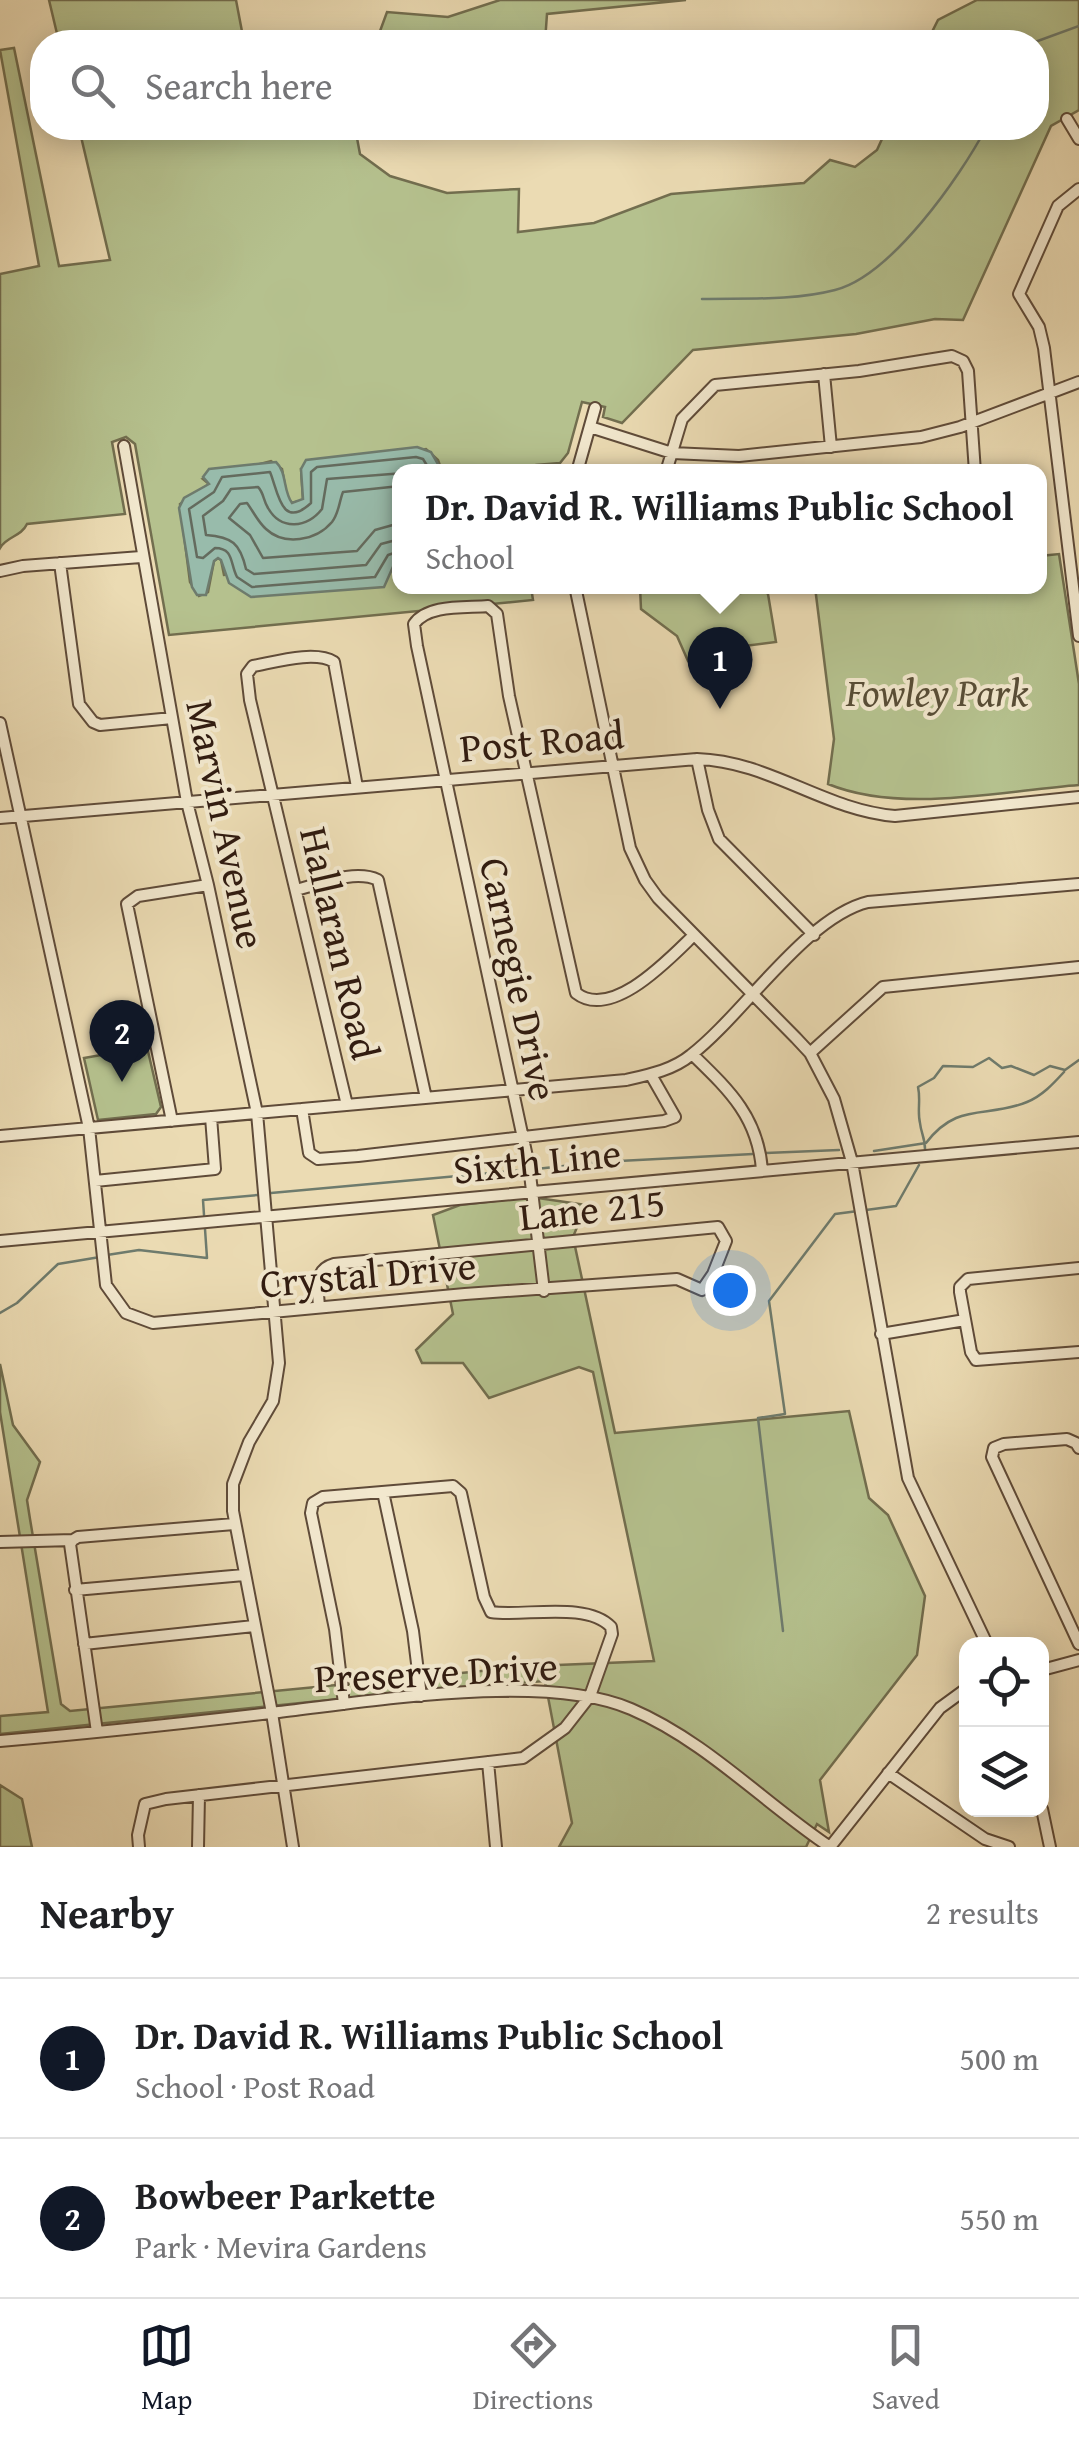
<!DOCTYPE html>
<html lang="en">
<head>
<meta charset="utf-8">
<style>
	body { margin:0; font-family:"Gentium Book Plus",serif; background:#f6f6f6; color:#202124 }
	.controls { position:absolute; right:30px; bottom:30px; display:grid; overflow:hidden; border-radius:20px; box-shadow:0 5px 25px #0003 }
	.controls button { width:90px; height:90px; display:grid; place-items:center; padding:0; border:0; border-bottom:2px solid #e0e0e0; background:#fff; color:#202124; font:50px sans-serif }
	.you { position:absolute; left:730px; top:1290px; width:35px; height:35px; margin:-25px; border:8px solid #fff; border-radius:50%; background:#1a73e8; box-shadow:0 0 0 15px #1a73e833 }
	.badge { display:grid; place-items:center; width:65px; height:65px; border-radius:50%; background:#111827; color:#fff; font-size:32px; font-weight:700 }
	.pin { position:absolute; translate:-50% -82px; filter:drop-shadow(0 2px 5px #0008) }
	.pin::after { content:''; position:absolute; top:52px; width:35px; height:30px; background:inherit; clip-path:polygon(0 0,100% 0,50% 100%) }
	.popup { position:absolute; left:392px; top:464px; width:655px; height:130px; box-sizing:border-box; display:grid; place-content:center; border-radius:20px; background:#fff; filter:drop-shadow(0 2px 8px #0005); font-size:32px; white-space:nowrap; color:#757577 }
	.popup b { font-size:38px; color:#202124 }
	.popup::after { content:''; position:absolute; left:50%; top:100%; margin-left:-20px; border:20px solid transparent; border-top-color:#fff }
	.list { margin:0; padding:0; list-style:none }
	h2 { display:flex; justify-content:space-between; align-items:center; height:130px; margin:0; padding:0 40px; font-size:42px }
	h2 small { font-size:32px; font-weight:400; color:#757577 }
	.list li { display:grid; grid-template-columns:65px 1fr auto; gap:30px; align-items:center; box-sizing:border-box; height:160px; padding:0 40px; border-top:2px solid #e0e0e0 }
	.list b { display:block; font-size:38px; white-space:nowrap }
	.list p { margin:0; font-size:32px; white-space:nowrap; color:#757577 }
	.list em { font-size:32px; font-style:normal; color:#757577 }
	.icon { flex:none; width:55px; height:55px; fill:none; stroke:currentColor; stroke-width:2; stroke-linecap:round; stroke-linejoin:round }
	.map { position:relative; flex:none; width:1079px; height:1847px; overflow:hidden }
	.search { position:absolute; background:#fff; box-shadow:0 5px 25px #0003; left:30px; right:30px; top:30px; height:110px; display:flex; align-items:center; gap:25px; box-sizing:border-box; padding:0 35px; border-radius:40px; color:#757577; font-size:38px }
	.sheet { height:450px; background:#fff }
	nav { display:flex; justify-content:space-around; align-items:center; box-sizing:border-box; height:140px; border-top:2px solid #e0e0e0; background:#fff; font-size:28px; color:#757577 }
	nav a { display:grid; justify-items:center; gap:5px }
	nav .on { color:#111827 }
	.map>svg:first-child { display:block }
	.green { fill:#b5c18e; stroke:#726e4f; stroke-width:2.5 }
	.water { fill:#98bbab; stroke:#6e7b6d; stroke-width:2.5 }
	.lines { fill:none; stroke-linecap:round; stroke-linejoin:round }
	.shore { stroke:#646b5e; stroke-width:2.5 }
	.stream { stroke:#6e7b6d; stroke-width:2.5 }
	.minor-casing { stroke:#5f4b39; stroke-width:14 }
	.minor { stroke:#f2e8ce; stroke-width:10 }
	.labels { text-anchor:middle; stroke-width:8; stroke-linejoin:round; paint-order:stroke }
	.park-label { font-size:40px; font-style:italic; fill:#584d36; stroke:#f2e8ce }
	.street-label { font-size:40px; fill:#301b10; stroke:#f2e8ce }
</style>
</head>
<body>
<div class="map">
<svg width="1079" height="1847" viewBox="0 0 1079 1847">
	<rect width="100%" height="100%" fill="#ebdbb3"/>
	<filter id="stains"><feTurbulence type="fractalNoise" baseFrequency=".002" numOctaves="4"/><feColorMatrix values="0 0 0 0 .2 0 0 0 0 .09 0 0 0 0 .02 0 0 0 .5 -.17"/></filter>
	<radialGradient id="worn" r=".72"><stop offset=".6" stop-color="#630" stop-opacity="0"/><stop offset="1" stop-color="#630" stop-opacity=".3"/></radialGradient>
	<path class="green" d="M49 0H236L244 42H59Z
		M500 0H686L547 14 545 42H376L387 12 448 17Z
		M977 0H1079V110L1051 126 963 320 935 319 856 334 693 350 622 423 603 417 605 407 582 402 568 453 560 463 536 465 531 471H442L438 460 426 449 301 469 303 500 292 503 287 497 282 469 271 461 203 479 209 484 180 504 190 582 199 596 208 592 214 561 218 558 221 560 224 575 396 560 400 562V586L531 587 533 600 169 635 135 444 126 437 112 442 125 514 27 524C21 537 7 536 0 548V274L39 266 0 50 14 48 59 266 110 260 79 128H381L357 138 360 154 390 176 447 193 519 189 518 232 594 223 671 194 804 183 830 160 855 167 877 150 887 128H1036V42H927L938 20Z
		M1059 554 1079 684V785C1001 791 901 814 828 784L834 739 815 587 1040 586V556Z
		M640 587 724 595 764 590 768 594 776 642 736 647 740 681H727L731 687 719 690 708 680 694 659 688 661 677 636 641 609Z
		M147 1047 161 1107 156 1114 98 1120 84 1058Z
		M531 1197 586 1205 573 1237 615 1433 849 1411 869 1498 888 1515 925 1596 917 1655 820 1780 829 1832 817 1824 806 1847H559L572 1823 545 1681 427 1690 0 1734V1716L48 1712 0 1412V1364L13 1425 40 1462 27 1500 30 1519 61 1704 70 1711 533 1666 654 1661 593 1372 579 1367 489 1398 463 1363H422L416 1350 453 1314 433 1215 460 1205Z
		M0 1785 22 1799 32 1847H0Z"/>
	<path class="water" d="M417 447 431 452 442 471 400 472V562L396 560 384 587 251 597 229 583 221 560 218 558 214 561 206 595H197L192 587 179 508 184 498 209 484 203 477 209 469 276 462C287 472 283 491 292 503L303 499 301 469 306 460Z"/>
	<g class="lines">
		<path class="shore" d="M400 486 343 492C339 502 339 513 332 522 316 541 284 546 266 529 258 522 253 511 247 503L240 504 229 518 250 535 263 558 357 551 375 530 400 523
			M400 539 381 544 366 565 254 574 246 569C240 543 232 537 206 535L203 516 223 501 231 489 258 487C264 493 263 500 268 508 281 531 307 528 322 509L327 479 417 472
			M400 551 388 555 375 577 252 587 237 577C230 564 234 548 215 548L203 558 197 557 189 509 214 492 222 477 270 472C278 491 281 531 311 503V472L317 467 416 457 423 459 431 472"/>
		<path class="stream" d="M1035 42 1079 26
			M702 299C745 298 793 301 835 290 891 276 960 177 986 128
			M925 1149C925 1138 921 1133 920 1123 917 1111 921 1100 918 1087L934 1078 943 1066 973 1067 989 1058 1002 1068 1011 1066 1034 1075 1050 1066 1065 1070 1079 1060
			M874 1151 926 1143C958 1101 986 1119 1027 1102 1042 1096 1053 1084 1064 1072
			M766 1153 839 1150
			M536 1169 600 1162 753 1154
			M271 1193 523 1170
			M866 1210 896 1206 919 1165
			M204 1215 203 1200 258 1195
			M107 1255 139 1250 207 1258 205 1229
			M0 1313 17 1303 58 1264 100 1257
			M783 1631 758 1418 785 1414 769 1301 835 1214 858 1211"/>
		<g class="minor-casing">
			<path id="minor" d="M1067 119 1079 139
				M1079 189 1058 206 1019 294 1039 327 1044 348 1079 636
				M824 374 831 447
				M590 427 672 453 739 456 921 437 960 427 1079 382
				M124 446 187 802 208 885 257 1113 279 1363 273 1401 249 1442 233 1484V1511L272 1713 293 1847
				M577 472 595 408
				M666 472 682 419 715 385 859 371 952 356 963 361 968 371 975 472
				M60 563 79 704 93 722 100 725 172 718
				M0 571 23 566 141 557
				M575 586 630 848 645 880 658 898 796 1038 810 1053 834 1099 852 1162 908 1478 987 1644
				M0 723 89 1128 106 1285 126 1313 153 1323 465 1294 677 1279 702 1290 713 1274 726 1241 718 1227 334 1264C313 1270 318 1289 319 1307
				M697 759 708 810 719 839 814 935
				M0 818 697 759C769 761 824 810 895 816L1079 797
				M296 890C320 884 355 869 378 880L426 1098
				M810 1053 883 987 1079 967
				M693 1055C729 1090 758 1117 762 1170
				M347 1105 250 700 247 674 253 666C275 662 315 650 334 662L357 787
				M302 1109 309 1153 318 1159 358 1156 664 1121 675 1117 651 1075
				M172 1121 127 904 138 896 208 885
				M0 1136 626 1080C648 1075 673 1070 691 1055 743 1015 806 917 868 902L1079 884
				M95 1181 215 1169 211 1117
				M0 1241 1079 1142
				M1079 1268 968 1279 960 1287V1292L971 1352 976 1360 1079 1352
				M544 1291 529 1166 417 646 414 624C428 604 465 608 488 606L497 614 509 696 576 993C612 1021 670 958 694 935
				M881 1334 965 1320
				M1079 1448 1076 1443 1067 1439 1004 1444 994 1448 992 1457 1079 1644
				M383 1492 413 1631 421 1696
				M73 1540 70 1544 97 1732
				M0 1542 73 1540 78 1537 234 1524
				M75 1590 244 1575
				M84 1644 254 1626
				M1042 1670 1079 1660
				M0 1741C93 1733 186 1723 279 1712 373 1701 545 1672 631 1709 706 1741 764 1803 830 1847
				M488 1762 496 1847
				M888 1773 985 1839 1009 1847
				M1042 1809 1050 1847
				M139 1847 138 1835 145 1804 166 1799 523 1758 565 1728 590 1696 612 1634 611 1627C587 1601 523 1617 491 1612L484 1597 461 1493 453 1486 323 1497 313 1503 311 1513 335 1629 344 1704
				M198 1847 199 1795
				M830 1847 940 1708 966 1689"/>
		</g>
		<use href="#minor" class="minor"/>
	</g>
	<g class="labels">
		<g class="park-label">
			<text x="937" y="706">Fowley Park</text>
		</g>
		<g class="street-label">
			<text transform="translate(542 741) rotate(-5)" y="14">Post Road</text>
			<text transform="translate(226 824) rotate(78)" y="14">Marvin Avenue</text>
			<text transform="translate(340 943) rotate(77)" y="14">Hallaran Road</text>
			<text transform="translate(519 979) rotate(78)" y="14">Carnegie Drive</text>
			<text transform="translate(537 1161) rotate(-6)" y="14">Sixth Line</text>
			<text transform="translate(592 1209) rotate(-6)" y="14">Lane 215</text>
			<text transform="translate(368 1274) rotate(-5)" y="14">Crystal Drive</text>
			<text transform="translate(436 1672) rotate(-3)" y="14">Preserve Drive</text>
		</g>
	</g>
	<rect width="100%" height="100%" filter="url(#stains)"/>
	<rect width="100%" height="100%" fill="url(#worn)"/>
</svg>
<div class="controls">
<button><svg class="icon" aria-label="locate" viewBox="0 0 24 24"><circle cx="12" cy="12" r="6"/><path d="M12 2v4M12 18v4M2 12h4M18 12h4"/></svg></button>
<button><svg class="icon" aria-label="layers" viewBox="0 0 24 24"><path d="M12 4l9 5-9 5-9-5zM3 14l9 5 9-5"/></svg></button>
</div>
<div class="you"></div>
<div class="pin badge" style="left:720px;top:709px">1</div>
<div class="popup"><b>Dr. David R. Williams Public School</b>School</div>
<div class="pin badge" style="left:122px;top:1082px">2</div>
<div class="search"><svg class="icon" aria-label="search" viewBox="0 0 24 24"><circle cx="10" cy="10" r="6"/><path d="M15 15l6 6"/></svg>Search here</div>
</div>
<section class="sheet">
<h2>Nearby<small>2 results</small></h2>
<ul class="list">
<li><span class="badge">1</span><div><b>Dr. David R. Williams Public School</b><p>School · Post Road</p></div><em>500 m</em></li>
<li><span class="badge">2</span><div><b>Bowbeer Parkette</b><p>Park · Mevira Gardens</p></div><em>550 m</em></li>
</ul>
</section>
<nav>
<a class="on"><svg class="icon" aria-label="map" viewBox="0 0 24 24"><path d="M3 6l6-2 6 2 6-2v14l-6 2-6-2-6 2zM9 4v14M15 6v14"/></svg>Map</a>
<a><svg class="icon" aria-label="directions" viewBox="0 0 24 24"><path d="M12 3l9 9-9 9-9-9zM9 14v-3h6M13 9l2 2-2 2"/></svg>Directions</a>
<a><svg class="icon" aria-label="saved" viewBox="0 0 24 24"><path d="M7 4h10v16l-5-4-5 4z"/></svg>Saved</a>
</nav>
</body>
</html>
